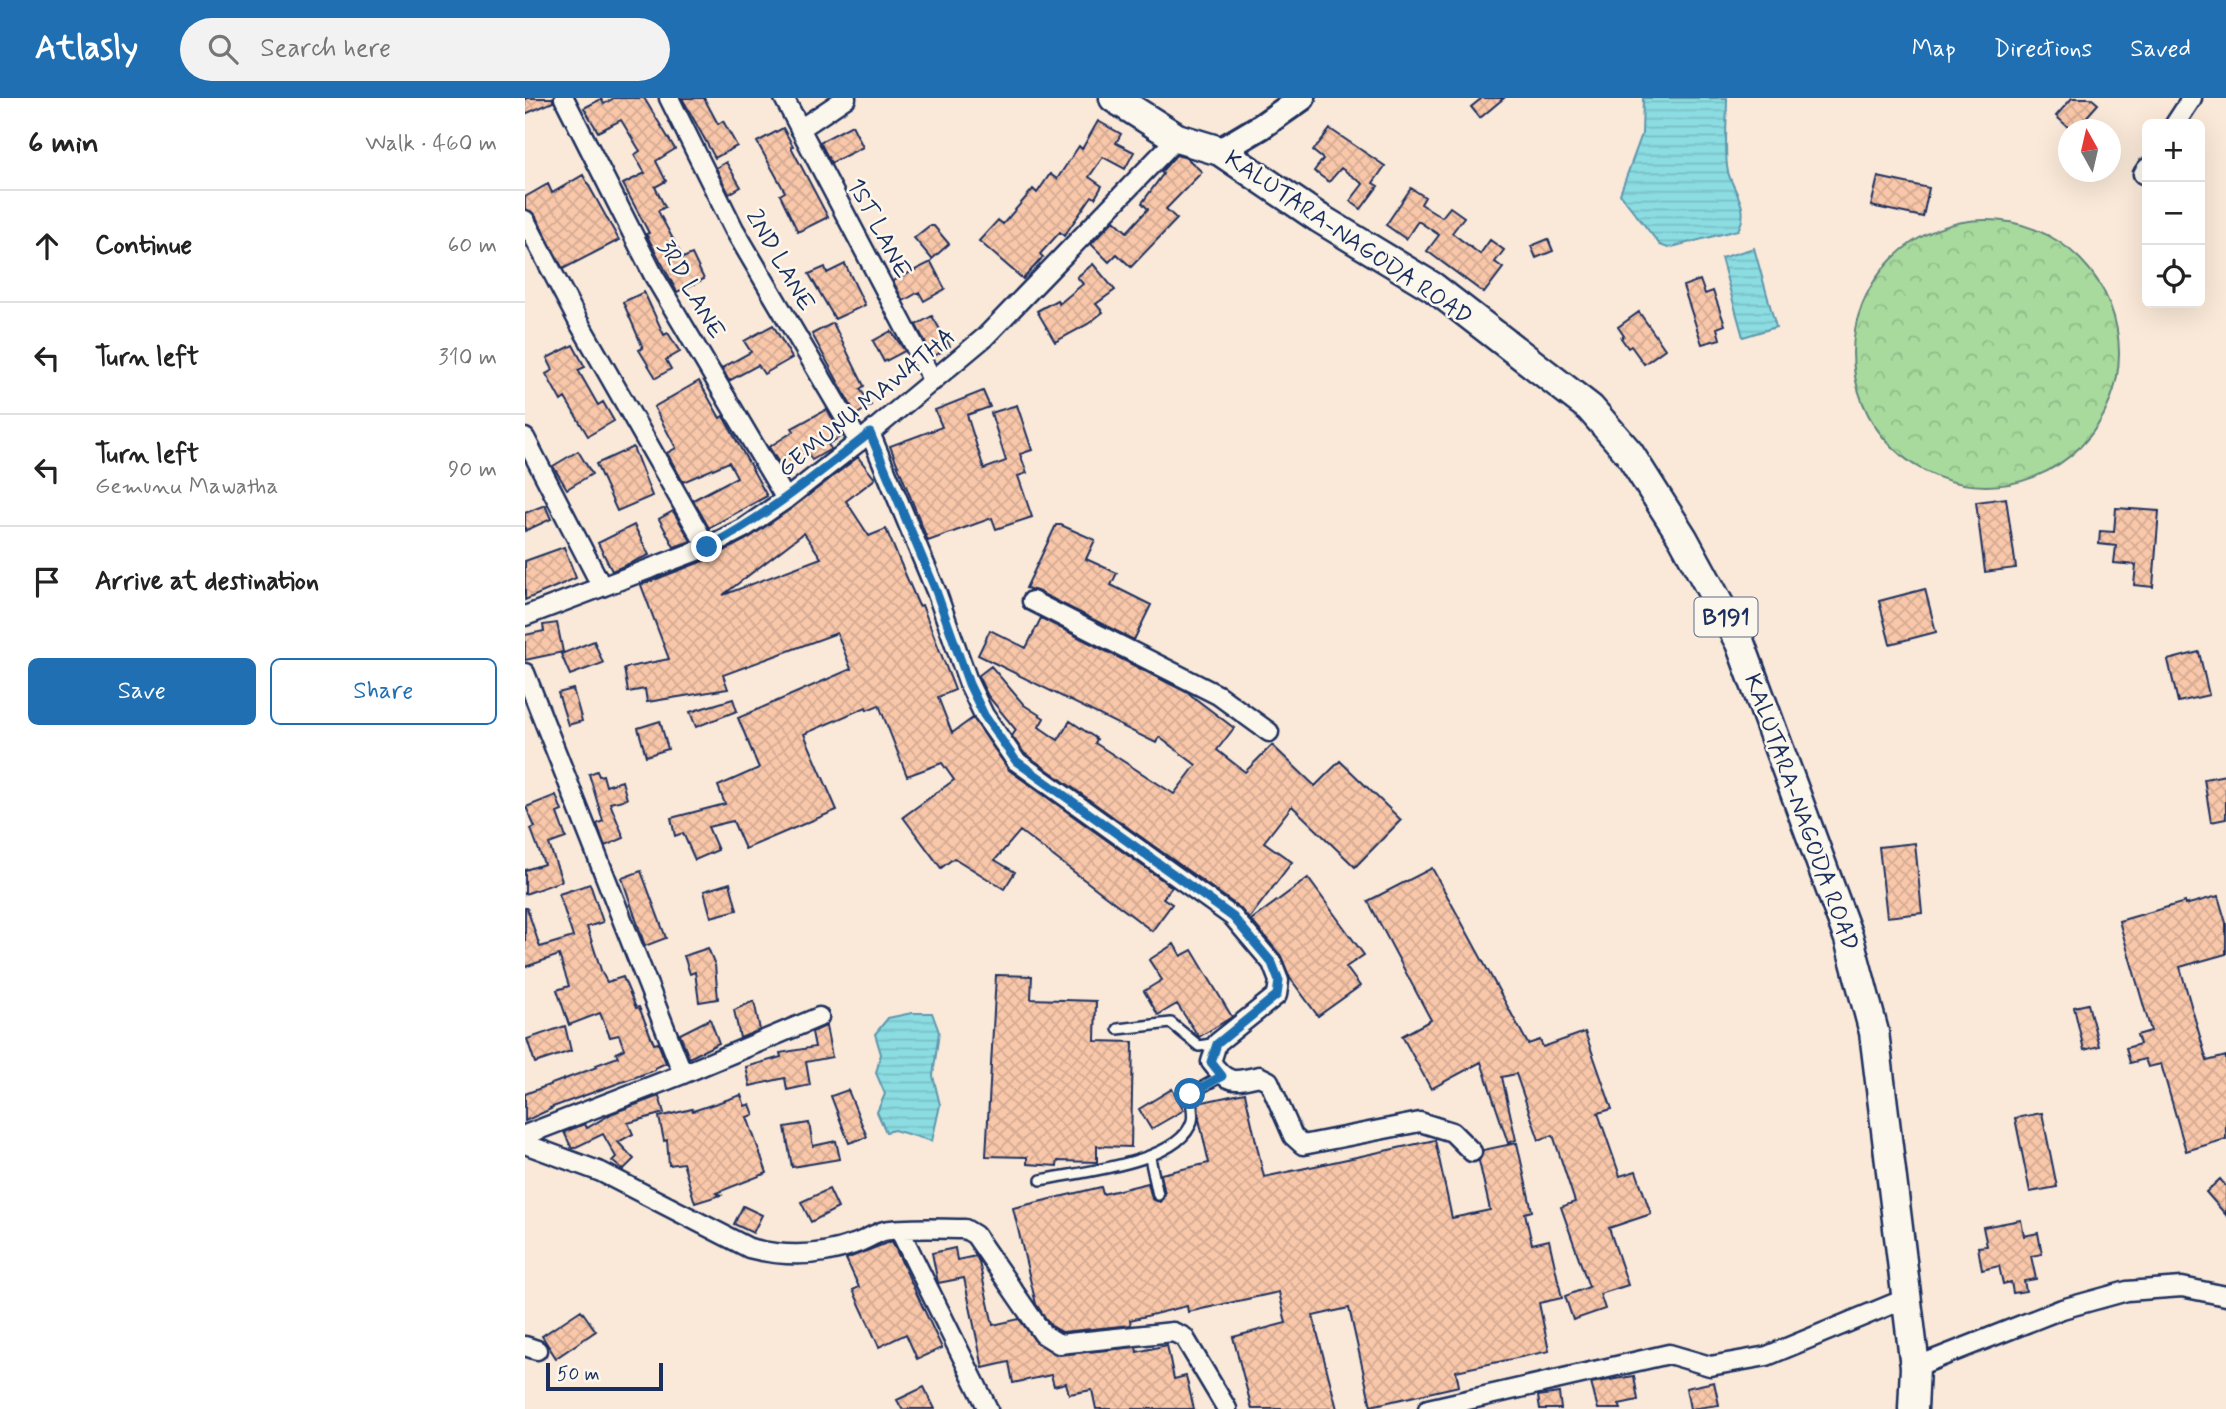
<!DOCTYPE html>
<html lang="en">
<head>
<meta charset="utf-8">
<style>
	body { margin:0; font-family:Mynerve,sans-serif; background:#f2f2f2; color:#222 }
	.controls { position:absolute; right:21px; top:21px; display:grid; overflow:hidden; border-radius:10px; box-shadow:0 7px 28px #0002 }
	.controls button { width:63px; height:63px; display:grid; place-items:center; padding:0; border:0; border-bottom:2px solid #e0e0e0; background:#fff; color:#222; font:35px sans-serif }
	.compass { position:absolute; left:1533px; top:21px; width:63px; height:63px; border-radius:50%; background:#fff; box-shadow:0 7px 28px #0002; rotate:352deg }
	.scale { position:absolute; left:21px; bottom:18px; width:117px; box-sizing:border-box; padding-left:7px; border:4px solid #1b2f5e; border-top:0; font-size:19px; line-height:24px; white-space:nowrap; color:#1b2f5e; -webkit-text-stroke:5px #fbf7ec; paint-order:stroke }
	.stop { position:absolute; width:21px; height:21px; margin:-16px; border:5px solid #1f6fb2; border-radius:50%; background:#fff }
	.stop.end { background:#1f6fb2; border-color:#fff; box-shadow:0 2px 7px #0008 }
	.list { margin:0; padding:0; list-style:none }
	h2 { display:flex; justify-content:space-between; align-items:center; height:91px; margin:0; padding:0 28px; font-size:30px }
	h2 small { font-size:23px; font-weight:400; color:#767676 }
	.list li { display:grid; grid-template-columns:46px 1fr auto; gap:21px; align-items:center; box-sizing:border-box; height:112px; padding:0 28px; border-top:2px solid #e0e0e0 }
	.list b { display:block; font-size:26px; white-space:nowrap }
	.list p { margin:0; font-size:23px; white-space:nowrap; color:#767676 }
	.list em { font-size:23px; font-style:normal; color:#767676 }
	.actions { display:flex; gap:14px; padding:21px 28px }
	.actions a { flex:1; padding:16px 0; border:2px solid #1f6fb2; border-radius:10px; text-align:center; font-size:24px; color:#1f6fb2 }
	.actions .main { background:#1f6fb2; color:#fff }
	.icon { flex:none; width:38px; height:38px; fill:none; stroke:currentColor; stroke-width:2; stroke-linecap:round; stroke-linejoin:round }
	.map { position:relative; flex:none; width:1701px; height:1311px; overflow:hidden }
	header { display:flex; align-items:center; gap:42px; box-sizing:border-box; height:98px; padding:0 35px; background:#1f6fb2; color:#fff }
	header strong { font-size:33px }
	nav { display:flex; gap:38px; margin-inline-start:auto; font-size:24px }
	.search { width:490px; height:63px; background:#f2f2f2; display:flex; align-items:center; gap:18px; box-sizing:border-box; padding:0 24px; border-radius:38px; color:#767676; font-size:26px }
	main { display:flex }
	aside { flex:1; background:#fff }
	.map>svg:first-child { display:block }
	.forest { fill:url(#forest-crowns); stroke:#61847d; stroke-width:2 }
	.water { fill:url(#water-rules); stroke:#5e97ad; stroke-width:2 }
	.building { fill:url(#building-cross-hatch); stroke:#1b2f5e; stroke-width:2; fill-rule:evenodd }
	.lines { fill:none; stroke-linecap:round; stroke-linejoin:round }
	.lane-casing { stroke:#1b2f5e; stroke-width:14 }
	.street-casing { stroke:#1b2f5e; stroke-width:23 }
	.secondary-casing { stroke:#1b2f5e; stroke-width:30 }
	.primary-casing { stroke:#1b2f5e; stroke-width:33 }
	.lane { stroke:#fbf7ec; stroke-width:9 }
	.street { stroke:#fbf7ec; stroke-width:18 }
	.secondary { stroke:#fbf7ec; stroke-width:24 }
	.primary { stroke:#fbf7ec; stroke-width:28 }
	.route { stroke:#1f6fb2; stroke-width:9 }
	.labels { text-anchor:middle; stroke-width:5; stroke-linejoin:round; paint-order:stroke }
	.shield { fill:#fbf7ec; stroke:#5e6b89; stroke-width:2 }
	.shield-label { font-size:23px; font-weight:bold; fill:#1b2f5e }
	.street-label { font-size:24px; fill:#1b2f5e; stroke:#fbf7ec }
</style>
</head>
<body>
<header>
<strong>Atlasly</strong>
<div class="search"><svg class="icon" aria-label="search" viewBox="0 0 24 24"><circle cx="10" cy="10" r="6"/><path d="M15 15l6 6"/></svg>Search here</div>
<nav><a>Map</a><a>Directions</a><a>Saved</a></nav>
</header>
<main>
<aside>
<h2>6 min<small>Walk · 460 m</small></h2>
<ul class="list">
<li><svg class="icon" aria-label="ahead" viewBox="0 0 24 24"><path d="M12 20V5M6 11l6-6 6 6"/></svg><div><b>Continue</b></div><em>60 m</em></li>
<li><svg class="icon" aria-label="left" viewBox="0 0 24 24"><path d="M17 20v-9H6M10 6l-5 5 5 5"/></svg><div><b>Turn left</b></div><em>310 m</em></li>
<li><svg class="icon" aria-label="left" viewBox="0 0 24 24"><path d="M17 20v-9H6M10 6l-5 5 5 5"/></svg><div><b>Turn left</b><p>Gemunu Mawatha</p></div><em>90 m</em></li>
<li><svg class="icon" aria-label="arrive" viewBox="0 0 24 24"><path d="M6 21V4h12l-3 4 3 4H6"/></svg><div><b>Arrive at destination</b></div></li>
</ul>
<div class="actions"><a class="main">Save</a><a>Share</a></div>
</aside>
<div class="map">
<svg width="1701" height="1311" viewBox="0 0 1701 1311">
	<defs>
		<pattern id="forest-crowns" width="20" height="18" patternUnits="userSpaceOnUse" patternTransform="scale(1.75)"><rect width="20" height="18" fill="#a7da9c"/><path d="M2 6a3 3 0 1 1 6 0M12 15a3 3 0 1 1 6 0" fill="none" stroke="#8fbb89"/></pattern>
		<pattern id="water-rules" width="6" height="5" patternUnits="userSpaceOnUse" patternTransform="scale(1.75)"><rect width="6" height="5" fill="#8bdde2"/><path d="M0 2.5h6" fill="none" stroke="#77bec4"/></pattern>
		<pattern id="building-cross-hatch" width="8" height="8" patternUnits="userSpaceOnUse" patternTransform="scale(1.75)"><rect width="8" height="8" fill="#f9c7a9"/><path d="M0 0l8 8M0 8l8-8" fill="none" stroke="#d5ab94"/></pattern>
	</defs>
	<rect width="100%" height="100%" fill="#fae9d8"/>
	<filter id="ink" filterUnits="userSpaceOnUse"><feTurbulence type="fractalNoise" baseFrequency=".0143" numOctaves="2"/><feDisplacementMap in="SourceGraphic" scale="14" xChannelSelector="R" yChannelSelector="G"/><feConvolveMatrix kernelMatrix="1 2 1 2 8 2 1 2 1" color-interpolation-filters="sRGB"/></filter>
	<g filter="url(#ink)">
		<path class="forest" d="M1328 255a133 133 0 1 1 266 0a133 133 0 1 1-266 0Z"/>
		<path class="water" d="M1118 0H1202C1202 18 1199 58 1203 74 1208 93 1226 110 1213 132L1143 150 1135 147 1095 96 1117 36Z
			M1229 150 1251 229 1218 239 1196 160Z
			M387 915H407L414 934 408 978 415 1007 407 1043 369 1032 361 1034 352 1014 360 996 351 975 356 956 350 936 363 920Z"/>
		<path class="building" d="M0 0H28V4L0 16Z
			M89 0H119L150 51 131 63 141 83 130 89 140 109 133 113 158 160 167 156 179 181 152 194 121 136 124 135 98 86 120 75 109 57 115 53 96 22 73 34 59 10 76 1 79 6Z
			M157 0H179L193 26 198 23 212 48 190 60Z
			M957 0H979L955 20 946 9Z
			M1547 0H1566L1573 6 1550 32H1546L1531 18Z
			M573 23 596 36 591 45 609 54 600 71 578 59 564 79 577 88 570 100 567 98 539 138 535 134 515 156 518 159 498 181 454 143 473 122 478 126 508 91 512 95 525 76 532 81 554 48 557 51Z
			M327 27 338 49 306 65 295 44Z
			M258 30 268 48 266 49 303 119 273 134 255 97 260 94 232 44Z
			M805 31 860 68 848 85 853 88 836 111 825 103 838 86 816 70 804 84 789 73 798 61 788 53Z
			M651 57 662 60 677 74 641 111 652 121 606 169 592 156 584 164 566 146 589 122 602 134 623 111 617 105 638 76 636 74Z
			M201 64 216 89 204 96 191 70Z
			M58 77 94 142 38 171 10 117 0 111V99L23 86 27 95Z
			M1353 79 1404 90 1398 119 1346 108Z
			M886 90 900 99 896 106 917 119 925 109 939 119 927 135 955 156 965 142 979 152 970 164 978 170 959 195 902 153 914 137 893 123 881 141 861 127Z
			M404 128H409L424 146 407 161 389 140Z
			M1023 141 1028 153 1011 160 1006 148Z
			M406 164 420 191 399 203 394 194 378 203 368 183Z
			M320 166 340 207 310 221 284 176 300 169 302 175Z
			M568 166 590 192 571 206 578 214 563 226 530 244 512 213 532 202 534 206 558 186 552 179Z
			M1175 182 1180 196 1188 193 1200 227 1192 230 1195 241 1177 246 1158 188Z
			M119 194 139 237 143 235 155 254 141 262 146 271 131 280 114 252 118 250 98 204Z
			M1114 214 1140 251 1119 266 1106 248 1103 250 1096 240 1099 238 1093 229Z
			M407 218 425 248 408 259 391 227Z
			M308 225 339 288 335 291 346 307 331 317 287 236Z
			M248 227 267 260 239 276 233 267 204 283 197 270 226 254 219 243Z
			M366 233 380 253 359 264 348 243Z
			M48 247 60 269 53 272 73 307 78 304 89 323 63 338 40 300 36 303 21 276 28 272 22 260Z
			M174 283 195 320 198 318 242 398 184 430 168 402 212 379 204 364 158 384 142 355 151 350 129 309Z
			M458 293 465 309 442 317 459 371 481 363 466 315 492 307 507 352 495 356 502 375 493 378 507 419 471 431 467 420 403 443 365 348 417 329 410 312Z
			M302 311 317 338 303 346 306 351 287 362 284 357 259 373 244 349 269 333 267 330Z
			M108 349 127 398 92 413 71 366Z
			M53 353 67 376 42 391 28 368Z
			M333 359 350 381 321 403 344 438 361 431 394 508 397 507 430 592 413 599 427 635 448 620 484 672 647 789 638 800 647 806 627 833 495 733 470 762 490 774 479 791 429 760 416 770 378 719 429 682 417 665 382 678 354 607 342 612 341 609 279 636 312 712 220 751 208 723 183 729 193 752 170 762 158 735 150 738 146 720 200 706 193 688 234 670 213 620 326 571 312 535 198 577 203 591 122 604 120 591 103 594 99 570 144 561 116 487 186 460 224 440 267 410ZM279 435 296 460 198 497Z
			M1481 400 1491 470 1460 474 1451 404Z
			M20 407 26 421 0 433V415Z
			M1591 410 1634 413 1628 489 1609 487 1611 467 1589 465 1591 448 1574 446 1575 433 1589 434Z
			M148 413 166 443 149 449 134 421Z
			M109 427 124 457 87 473 73 445Z
			M531 427H536L570 442 561 461 592 475 586 487 626 507 609 542 512 493 501 490Z
			M39 449 51 480 0 502V463Z
			M1400 491 1411 534 1365 546 1354 503Z
			M516 520 663 595 709 630 692 652 720 674 747 647 790 688 815 663 876 722 830 769 767 708 739 744 767 764 724 821 715 810 499 655 487 638 491 632 463 598 453 578 466 568 499 607 519 620 514 629 533 642 545 623 572 641 570 645 649 696 671 667 634 639 631 645 453 557 465 532 501 550Z
			M32 525 38 554 0 562V537L19 533 18 527Z
			M69 543 78 565 45 577 36 556Z
			M1674 554 1684 597 1653 604 1643 562Z
			M48 591 57 623 43 627 33 595Z
			M208 601 212 613 171 629 165 614Z
			M135 623 143 651 121 658 113 630Z
			M72 673 74 678 78 677 81 688 97 683 102 701 85 705 99 740 80 748 72 726 78 723 64 676Z
			M1701 677V721L1686 724 1679 681Z
			M31 697 37 713 32 715 41 740 24 746 37 783 0 796V772L19 766 6 731 10 729 1 709Z
			M1390 745 1397 815 1362 819 1354 749Z
			M907 770 1003 946 1015 942 1018 949 1060 934 1087 1011 1073 1015 1095 1078 1111 1073 1126 1116 1084 1130 1103 1187 1075 1196 1080 1211 1048 1222 1040 1198 1064 1189 1036 1109 1050 1104 1028 1037 1014 1042 991 976 977 979 991 1042 983 1045 956 964 906 991 877 938 906 922 843 803Z
			M116 773 141 840 120 848 97 780Z
			M783 780 839 857 821 869 835 888 793 918 765 880 756 858 726 822Z
			M205 785 212 812 186 819 179 793Z
			M65 786 78 824 62 829 77 875 82 884 98 879 111 910 114 909 129 946 133 945 141 965 130 970V972L25 1010 26 1011 0 1023V996L72 969 71 967 93 959 91 955 99 951 94 937 85 939 75 915 44 927 32 892 44 888 34 857 0 869V810H2L15 849 48 839 34 796Z
			M1693 798 1701 825V856L1655 869 1682 963 1701 958V1041L1661 1053 1636 966 1623 969 1620 961 1605 965 1601 950 1615 946 1612 937 1626 933 1594 823 1660 804V807Z
			M649 846 656 858 667 852 707 919 674 939 652 906 633 917 619 893 637 882 624 862Z
			M183 850 190 867 193 901 174 904 170 874 165 876 159 858Z
			M471 877 507 878 506 901 571 903 570 943 608 944 606 1049 572 1048V1064L533 1063 532 1068 502 1066V1059L461 1058Z
			M229 903 235 932 215 940 209 912Z
			M1563 906 1574 948 1559 952 1549 909Z
			M185 921 194 945 164 960 155 936Z
			M40 928 46 953 10 965 2 941Z
			M301 928 307 959 281 964 285 987 262 992 260 980 225 988 221 969 256 959 255 955 290 949 287 934Z
			M647 991 659 1012 626 1031 614 1011Z
			M323 992 342 1039 324 1045 306 998Z
			M720 995 739 1079 910 1042 927 1120 965 1112 954 1063 958 1052 992 1045 1007 1113 1000 1115 1007 1146 1024 1142 1037 1200 1014 1205 1024 1253 931 1273 934 1288 846 1308 824 1210 788 1218 812 1311H727L708 1239 761 1225 754 1194 663 1214 662 1208 605 1222 606 1227 537 1234 526 1228 511 1206 488 1110 576 1089 578 1096 623 1085 627 1101 635 1104 640 1096 636 1076 684 1065 674 1021 673 1005Z
			M216 997 220 1008 225 1006 229 1017 222 1019 242 1075 191 1095 196 1097 170 1105 158 1065 144 1067 142 1042 139 1043 134 1019 167 1011 168 1013Z
			M134 998 139 1015 103 1025 108 1036 93 1044 109 1061 98 1072 87 1063 91 1059 78 1036 47 1051 39 1034 60 1026 62 1030 88 1015Z
			M1517 1015 1532 1089 1505 1094 1490 1020Z
			M284 1025 288 1048 311 1043 315 1061 267 1069 260 1029Z
			M1695 1081 1701 1088V1117L1681 1094Z
			M304 1091 313 1110 286 1124 276 1104Z
			M218 1108 237 1117 228 1135 209 1126Z
			M1496 1122 1499 1138 1513 1135 1517 1156 1506 1158 1511 1181 1499 1183 1501 1193 1488 1195 1486 1184 1478 1186 1474 1168 1457 1172 1453 1149 1462 1148 1458 1129Z
			M367 1143 417 1250 392 1261 381 1236 354 1249 328 1192 334 1189 321 1161Z
			M430 1150 432 1162 451 1158 454 1164 468 1227 494 1221 512 1245 534 1257 611 1249 612 1254 642 1247 649 1281 661 1278 669 1311H571L567 1292 544 1296 541 1285 529 1288 526 1277 488 1285 484 1264 458 1270 439 1180 413 1185 407 1155Z
			M56 1212 71 1233 31 1260 17 1238Z
			M1109 1278 1113 1302 1094 1306 1096 1311H1073L1066 1285Z
			M1189 1284 1194 1307 1165 1311 1161 1290Z
			M399 1289 410 1311H377L372 1302Z
			M1034 1295 1036 1311H1015L1013 1298Z"/>
		<g class="lines">
			<g class="lane-casing">
				<path id="lane" d="M593 931 646 925 674 948 692 945
					M625 1060 633 1097
					M516 1082C555 1074 655 1065 667 1023 669 1016 666 1004 665 996L697 978"/>
			</g>
			<g class="street-casing">
				<path id="street" d="M39 0 129 178 261 401
					M144 0 209 131 334 344
					M259 0 408 283
					M1650 26 1667 0
					M275 31 321 0
					M1618 76 1622 70
					M0 122 53 223 182 449
					M345 335 411 493 444 586 459 617 491 663 708 819 747 865 754 883 752 897 692 945 686 964C702 986 709 984 734 978L744 983 768 1038 778 1047 895 1024 927 1034 947 1054
					M0 340 77 489
					M507 503 693 597 744 634
					M0 518 182 449 219 430 261 401 345 335 460 239 652 40
					M0 575 158 976
					M0 1037 158 976 294 919
					M0 1046 76 1074 224 1150C259 1159 294 1159 329 1146 339 1143 349 1136 359 1133 380 1129 417 1131 440 1131L450 1137 518 1236 534 1246 648 1234 659 1239 702 1311
					M375 1133 463 1311
					M0 1248 12 1252
					M1390 1269 1537 1211 1602 1193 1657 1189 1701 1198
					M903 1311 1144 1256 1185 1268 1242 1258 1382 1200"/>
			</g>
			<g class="secondary-casing">
				<path id="secondary" d="M695 53 737 28 777 0"/>
			</g>
			<g class="primary-casing">
				<path id="primary" d="M589 0 652 40 695 53 794 120 908 189 1065 310 1104 355 1158 440 1215 545 1324 841 1349 934 1390 1269 1388 1311"/>
			</g>
			<use href="#lane" class="lane"/>
			<use href="#street" class="street"/>
			<use href="#secondary" class="secondary"/>
			<use href="#primary" class="primary"/>
		</g>
	</g>
	<g class="lines" filter="url(#ink)">
		<path class="route" d="M182 449C242 418 292 376 345 335L411 493 444 586 459 617 491 663 708 819 747 865 754 883 752 897 692 946 686 964 697 978 665 996"/>
	</g>
	<g class="labels">
		<rect class="shield" x="1169.5" y="499.5" width="63" height="39" rx="5"/>
		<g class="shield-label">
			<text x="1201" y="527">B191</text>
		</g>
		<g class="street-label">
			<text transform="translate(355 130) rotate(62)" y="8">1ST LANE</text>
			<text transform="translate(824 139) rotate(34)" y="8">KALUTARA-NAGODA ROAD</text>
			<text transform="translate(256 162) rotate(60)" y="8">2ND LANE</text>
			<text transform="translate(167 191) rotate(60)" y="8">3RD LANE</text>
			<text transform="translate(341 304) rotate(-39)" y="8">GEMUNU MAWATHA</text>
			<text transform="translate(1277 714) rotate(70)" y="8">KALUTARA-NAGODA ROAD</text>
		</g>
	</g>
</svg>
<div class="controls">
<button>+</button>
<button>−</button>
<button><svg class="icon" aria-label="locate" viewBox="0 0 24 24"><circle cx="12" cy="12" r="6"/><path d="M12 2v4M12 18v4M2 12h4M18 12h4"/></svg></button>
</div>
<svg class="compass" viewBox="-18 -18 36 36"><path d="M0-13l5 13h-10z" fill="#e53935"/><path d="M0 13l5-13h-10z" fill="#767676"/></svg>
<div class="scale">50 m</div>
<div class="stop" style="left:665px;top:996px"></div>
<div class="stop end" style="left:182px;top:449px"></div>
</div>
</main>
</body>
</html>
